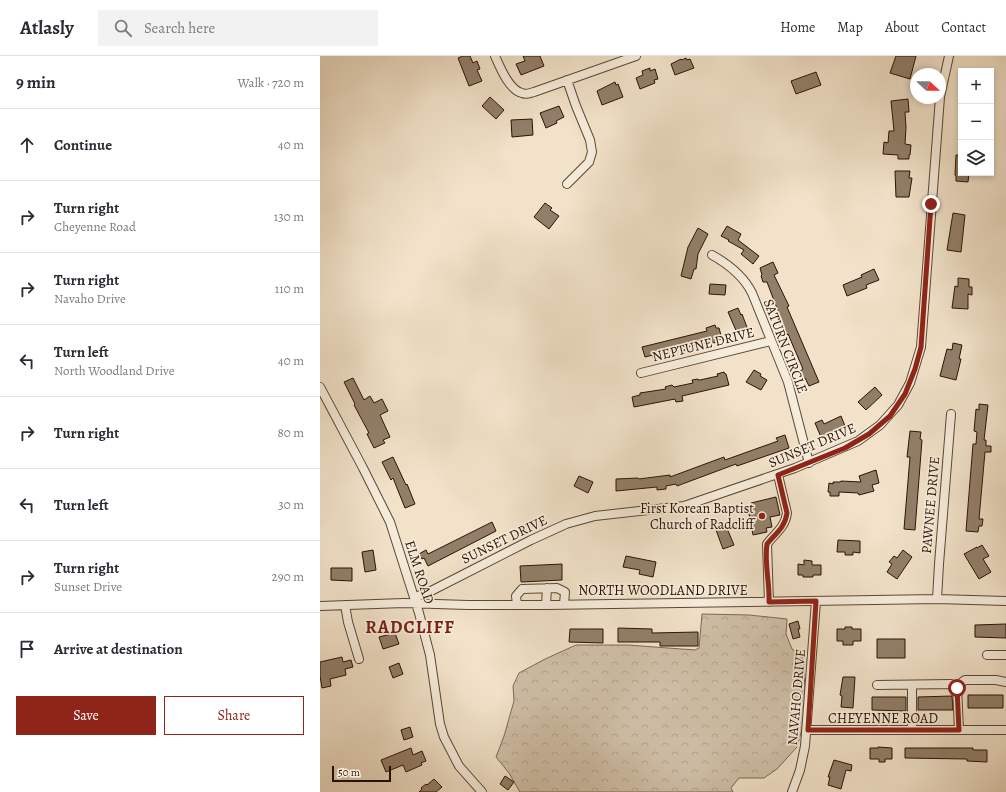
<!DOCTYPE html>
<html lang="en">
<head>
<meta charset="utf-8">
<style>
	body { margin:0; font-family:Alegreya,serif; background:#f2f2f3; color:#2b2b33 }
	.controls { position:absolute; right:12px; top:12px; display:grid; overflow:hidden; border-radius:0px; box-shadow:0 2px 6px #0003 }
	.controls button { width:36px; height:36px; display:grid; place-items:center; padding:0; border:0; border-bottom:1px solid #e1e1e2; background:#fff; color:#2b2b33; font:20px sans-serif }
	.compass { position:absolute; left:590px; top:12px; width:36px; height:36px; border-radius:50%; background:#fff; box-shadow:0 2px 6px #0003; rotate:111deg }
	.scale { position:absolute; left:12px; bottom:10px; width:59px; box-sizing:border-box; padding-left:4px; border:2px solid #2b1303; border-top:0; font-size:11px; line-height:14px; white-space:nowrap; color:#2b1303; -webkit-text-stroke:3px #f6ecdc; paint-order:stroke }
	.stop { position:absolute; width:12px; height:12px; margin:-9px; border:3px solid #8f2418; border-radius:50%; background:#fff }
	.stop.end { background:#8f2418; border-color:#fff; box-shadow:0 1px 4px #0008 }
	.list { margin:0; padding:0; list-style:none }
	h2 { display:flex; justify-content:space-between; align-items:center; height:52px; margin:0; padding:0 16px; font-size:17px }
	h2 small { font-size:13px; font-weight:400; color:#7c7c81 }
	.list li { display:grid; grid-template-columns:26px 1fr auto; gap:12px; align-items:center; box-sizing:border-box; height:72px; padding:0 16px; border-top:1px solid #e1e1e2 }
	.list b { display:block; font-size:15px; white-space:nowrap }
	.list p { margin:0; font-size:13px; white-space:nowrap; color:#7c7c81 }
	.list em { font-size:13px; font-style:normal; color:#7c7c81 }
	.actions { display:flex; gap:8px; padding:12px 16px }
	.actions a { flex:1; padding:9px 0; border:1px solid #8f2418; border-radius:0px; text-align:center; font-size:14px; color:#8f2418 }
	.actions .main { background:#8f2418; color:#fff }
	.icon { flex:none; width:22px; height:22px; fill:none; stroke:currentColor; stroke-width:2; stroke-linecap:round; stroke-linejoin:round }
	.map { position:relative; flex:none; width:686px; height:736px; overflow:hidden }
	header { display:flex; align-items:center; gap:24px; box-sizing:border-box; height:56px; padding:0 20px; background:#fff; border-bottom:1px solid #e1e1e2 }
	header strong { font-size:19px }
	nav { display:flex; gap:22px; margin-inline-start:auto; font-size:14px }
	.search { width:280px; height:36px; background:#f2f2f3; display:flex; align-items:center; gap:10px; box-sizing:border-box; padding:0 14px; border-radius:0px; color:#7c7c81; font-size:15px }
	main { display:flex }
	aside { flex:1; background:#fff }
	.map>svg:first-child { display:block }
	.forest { fill:url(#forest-crowns); stroke:#7d6955 }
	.building { fill:#927f6a; stroke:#2b1303 }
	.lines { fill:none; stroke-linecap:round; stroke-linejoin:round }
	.minor-casing { stroke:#5c4734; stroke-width:10 }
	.minor { stroke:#f6ecdc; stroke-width:8 }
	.route { stroke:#8f2418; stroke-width:5 }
	.poi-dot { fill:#8f2418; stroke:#f6ecdc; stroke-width:1.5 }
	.labels { text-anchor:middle; stroke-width:3.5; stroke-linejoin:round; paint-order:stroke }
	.street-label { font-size:14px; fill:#2b1303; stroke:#f6ecdc }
	.poi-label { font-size:14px; fill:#2b1303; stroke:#f6ecdc; text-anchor:end }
	.district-label { font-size:18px; font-weight:bold; letter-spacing:1px; fill:#7a1f14; stroke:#f6ecdc }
</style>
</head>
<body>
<header>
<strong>Atlasly</strong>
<div class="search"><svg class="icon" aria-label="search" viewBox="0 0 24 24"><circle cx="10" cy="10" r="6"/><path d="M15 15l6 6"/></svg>Search here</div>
<nav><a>Home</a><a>Map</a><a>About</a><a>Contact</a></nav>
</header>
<main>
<aside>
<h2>9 min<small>Walk · 720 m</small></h2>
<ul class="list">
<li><svg class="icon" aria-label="ahead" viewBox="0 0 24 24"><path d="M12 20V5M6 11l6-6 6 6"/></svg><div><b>Continue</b></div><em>40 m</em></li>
<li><svg class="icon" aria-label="right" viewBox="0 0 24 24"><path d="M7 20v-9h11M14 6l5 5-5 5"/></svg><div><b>Turn right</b><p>Cheyenne Road</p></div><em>130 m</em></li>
<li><svg class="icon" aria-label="right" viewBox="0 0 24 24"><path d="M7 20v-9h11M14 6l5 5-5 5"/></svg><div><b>Turn right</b><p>Navaho Drive</p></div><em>110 m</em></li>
<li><svg class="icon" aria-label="left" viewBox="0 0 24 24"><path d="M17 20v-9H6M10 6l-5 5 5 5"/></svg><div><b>Turn left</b><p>North Woodland Drive</p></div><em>40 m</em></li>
<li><svg class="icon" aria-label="right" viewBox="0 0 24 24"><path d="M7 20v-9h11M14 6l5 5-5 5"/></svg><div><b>Turn right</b></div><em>80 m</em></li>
<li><svg class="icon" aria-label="left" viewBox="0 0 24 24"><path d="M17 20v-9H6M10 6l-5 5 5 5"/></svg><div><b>Turn left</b></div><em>30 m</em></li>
<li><svg class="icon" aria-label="right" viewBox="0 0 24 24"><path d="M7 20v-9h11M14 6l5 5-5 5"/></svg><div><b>Turn right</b><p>Sunset Drive</p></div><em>290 m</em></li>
<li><svg class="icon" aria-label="arrive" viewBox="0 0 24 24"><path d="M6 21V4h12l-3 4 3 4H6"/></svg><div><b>Arrive at destination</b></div></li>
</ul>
<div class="actions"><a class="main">Save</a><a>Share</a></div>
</aside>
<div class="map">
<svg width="686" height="736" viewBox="0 0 686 736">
	<defs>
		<pattern id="forest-crowns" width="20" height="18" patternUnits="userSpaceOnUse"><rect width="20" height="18" fill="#cfbfa7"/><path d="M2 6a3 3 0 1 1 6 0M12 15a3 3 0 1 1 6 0" fill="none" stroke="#b2a38e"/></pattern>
	</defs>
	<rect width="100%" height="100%" fill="#f1e2c9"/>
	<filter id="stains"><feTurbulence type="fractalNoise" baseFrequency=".005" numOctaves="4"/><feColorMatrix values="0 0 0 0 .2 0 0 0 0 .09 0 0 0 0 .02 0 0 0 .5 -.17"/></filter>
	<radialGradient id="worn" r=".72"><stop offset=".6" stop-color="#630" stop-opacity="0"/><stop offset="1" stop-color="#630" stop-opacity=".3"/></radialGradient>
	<path class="forest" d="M382 558 429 559 467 563 466 578 472 593 482 600 484 609 485 637 483 670 477 691 457 713 444 722H419L411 732 413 736H200L189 717 176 701 184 680 194 645 193 630 199 617 225 603 256 589H308L375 594 379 592Z"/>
	<path class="building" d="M143 0H150L153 7 157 5 160 13 157 14 162 25 149 30 138 2Z
		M203 0H220L224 10 201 19 196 8 205 5Z
		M576 0H596L590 23 570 17Z
		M366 2 367 4 370 3 374 12 355 19 351 8 361 3 362 4Z
		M330 12V15L335 13 338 23 334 24 335 27 320 33 316 22 323 19 322 15Z
		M496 16 501 29 476 38 471 25Z
		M295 26 296 29 298 28 303 41 282 49 277 35Z
		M170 41 184 54 176 63 162 50Z
		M588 43 589 56H585L586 71 585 88 591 89 590 99H589V103H578V99L563 98 564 86 568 87 569 75H574L571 45Z
		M239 50 244 61 236 65 237 67 226 72 220 57Z
		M212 63 213 79 192 81 191 64Z
		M636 99H641V117H649L648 126 636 125V120L635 119Z
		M575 115H590L589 122H592L589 141H576Z
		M225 147 232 152 230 154 239 160 229 173 214 161Z
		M633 157 645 159 641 196 627 194Z
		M407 170 421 178 418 184 439 200 433 208 421 198 424 194 408 185 409 184 401 180Z
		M378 172 388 178 378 198 376 213H374L371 223 361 220 368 191Z
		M453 206 458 217 454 219 469 250 467 251 499 326 489 330 485 322 483 323 480 315 483 313 468 278 467 279 447 226H443L441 220 442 219 440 212Z
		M554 213 559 224 546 229 547 232 527 240 523 229 542 221 541 219Z
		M638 222 649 223V231H652V239L648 238V253L632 252 635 230 638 231Z
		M390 228 406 229 405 239 389 238Z
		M418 252 421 259 422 258 428 274 418 279 408 256Z
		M395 269 396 272H399L402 283 396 284 397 286 390 288V286L368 291V293L362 295 361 293 340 298V300L333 302V299L325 301 322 291 387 275 386 272Z
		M633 287 642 289 639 303H641L636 324 620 320 627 293 632 294Z
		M434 314 441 318 440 320 447 324 441 334 426 326Z
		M404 316 405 318H406L409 329 362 340 363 345 356 346 355 343 314 351 312 341 320 339V337L346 333 345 331 352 329 354 331 373 327 372 324 378 323V324H380L398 320 397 318Z
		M33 322 44 344 50 340 54 347 62 343 68 355 60 359 70 381 63 384 65 387 54 392 47 378 49 377 34 349 35 348 24 326Z
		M555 331 562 339 546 354 538 346Z
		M659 348 668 349 664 384H666V390H671V396H665L659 463H663L662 470H659L658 476 646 475 653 388H656L657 376 654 375 656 353 659 354Z
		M521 360 525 370 518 373 519 374 501 381 495 367 502 364 504 368Z
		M590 375 601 376 600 383 602 384 595 474 584 473 590 401H587Z
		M465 379 469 392 417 410 416 408 357 430 356 428 346 430V433L337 434V431L296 435V423L318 422 319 423 350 419V421L404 401 405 404 458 385 456 382Z
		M73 401 86 429 87 428 95 448 85 452 73 422 71 424 62 406Z
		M556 414 559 427 552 429 554 435 539 439 538 437 519 436V440H510V436H508L509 427 513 428V426H520L521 425 541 426 539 420Z
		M259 420 273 426 268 437 254 430Z
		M456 441 460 459 450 461 452 471 446 472 447 476 433 479 428 453 431 452V447Z
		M172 466 176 475 108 510 104 502 102 503 99 498 106 494 108 498Z
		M406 470 414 489 403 493 396 474Z
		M518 484 540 485V497L533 496V499H525V496H517Z
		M662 489 669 500 663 503 671 516 659 523 644 498 657 491V492Z
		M53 494 56 514 45 516 42 496Z
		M583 494 592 501 577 523 567 516 572 508 569 506 574 500 577 502Z
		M306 500 336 506 333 521 319 518 320 514 303 511Z
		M484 504 492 505V509H501V519H493V521H483V519H478V508L484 509Z
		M242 508V524L201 526 200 510Z
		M11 512H32V525L11 524Z
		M478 565 480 573H478L480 581 473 583 469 568Z
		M686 568V582L655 581V569Z
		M525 571H532V573H541V585H533V589H523V585H517V573H525Z
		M298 572 332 573V577L378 576V590H340V586H298Z
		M250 573H283V587L249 586Z
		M75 577 79 588 63 593 59 581Z
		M557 583H585V602H557Z
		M22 601 23 606 31 604 33 611 25 613 26 619 10 623 11 630 2 632 0 620V606Z
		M79 607 83 618 73 622 69 611Z
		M523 621H535L533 652 521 651 522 640 520 639Z
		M648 639H683V652H648Z
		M632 640 633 654H598V641Z
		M552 641H586V655L552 654Z
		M90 671 93 681 84 684 81 674Z
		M558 691 572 692V703H565V706H559V703H550V692H558Z
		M91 692 93 699 102 695 106 705 101 707 102 709 86 716 83 709 66 716 61 704Z
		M585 692H653V694H667V706L647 705V703L585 702Z
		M514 704 532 709 531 715 526 714 521 733 508 729 510 721H508Z
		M185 720 194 726 188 734 180 728Z
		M114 723 122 731 116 736H99L102 733 101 732 106 728 107 729Z"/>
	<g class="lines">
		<g class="minor-casing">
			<path id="minor" d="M175 0C180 11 189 34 202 37 206 39 210 37 214 36L316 0
				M247 128 269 106 272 96 270 84 256 50 247 24
				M392 199C408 208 424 221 432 237L468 326 489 407
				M321 317 451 285
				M0 331 43 412 70 466 99 557 110 599 120 668 124 681 139 710 162 736
				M95 541 109 536 211 484 246 468 275 460 364 450 475 412 538 385 560 369 578 349 590 327 601 291 620 41 629 0
				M617 543 619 508 631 358
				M449 546 447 488C455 477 465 472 467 457L458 419
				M25 549 28 566 39 603
				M197 549 196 540 202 533 237 532 245 536 244 548
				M226 549 227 532
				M0 550 84 547 148 549H226L617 543 686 545
				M667 599H686
				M557 629 631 628 637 631 639 674
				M636 631 645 624H676L686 626
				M487 674H686
				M592 674V629
				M472 736 480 714 485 690 496 545"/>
		</g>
		<use href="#minor" class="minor"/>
	</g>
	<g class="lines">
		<path class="route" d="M611 148 601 291 595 313 585 338 570 360 549 378 525 392 458 419 467 457C465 472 455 478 447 488 444 507 450 527 449 546L496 545 488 674H639L637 632"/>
	</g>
	<circle class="poi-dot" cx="442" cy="460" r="4"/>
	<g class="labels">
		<g class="street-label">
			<text transform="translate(383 288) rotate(-14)" y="5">NEPTUNE DRIVE</text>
			<text transform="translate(466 290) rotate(69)" y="5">SATURN CIRCLE</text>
			<text transform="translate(492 389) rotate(-23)" y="5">SUNSET DRIVE</text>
			<text transform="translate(610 449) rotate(-85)" y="5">PAWNEE DRIVE</text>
			<text transform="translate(184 483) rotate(-26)" y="5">SUNSET DRIVE</text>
			<text transform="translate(100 516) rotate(72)" y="5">ELM ROAD</text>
			<text x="343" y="539">NORTH WOODLAND DRIVE</text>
			<text transform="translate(476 641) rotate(-85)" y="5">NAVAHO DRIVE</text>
			<text x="563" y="667">CHEYENNE ROAD</text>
		</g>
		<g class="poi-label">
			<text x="434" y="457">First Korean Baptist<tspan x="434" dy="16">Church of Radcliff</tspan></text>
		</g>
		<g class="district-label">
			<text x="90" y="577">RADCLIFF</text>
		</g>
	</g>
	<rect width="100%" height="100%" filter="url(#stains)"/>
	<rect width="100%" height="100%" fill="url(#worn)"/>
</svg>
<div class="controls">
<button>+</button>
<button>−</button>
<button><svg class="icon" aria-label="layers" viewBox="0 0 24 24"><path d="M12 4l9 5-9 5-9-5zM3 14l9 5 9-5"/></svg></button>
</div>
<svg class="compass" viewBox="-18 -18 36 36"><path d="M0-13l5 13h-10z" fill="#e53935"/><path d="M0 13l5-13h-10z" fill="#7c7c81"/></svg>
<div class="scale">50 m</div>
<div class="stop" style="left:637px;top:632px"></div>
<div class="stop end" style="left:611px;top:148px"></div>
</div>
</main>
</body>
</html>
